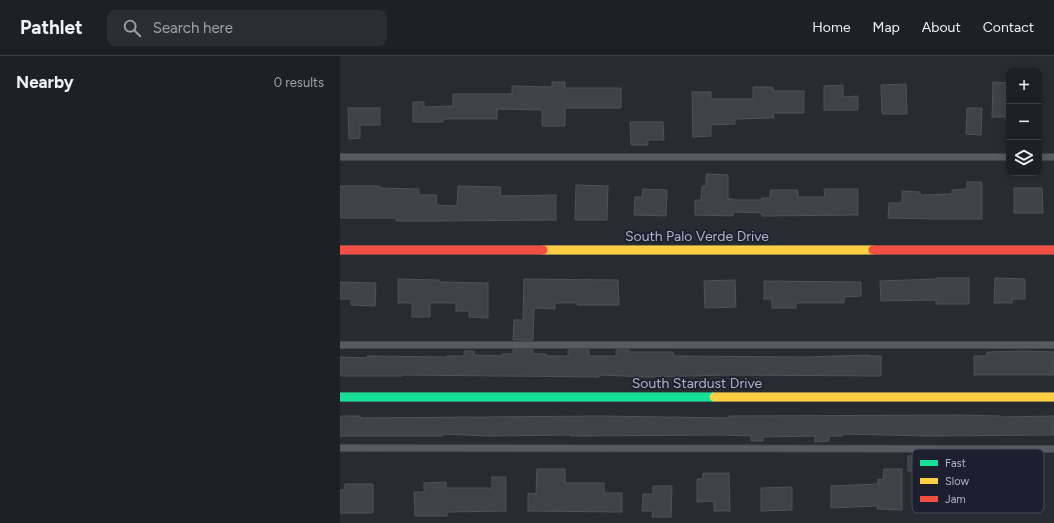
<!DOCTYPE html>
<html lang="en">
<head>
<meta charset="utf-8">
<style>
	body { margin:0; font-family:Figtree,sans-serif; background:#2c2d32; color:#f1f3f6 }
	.controls { position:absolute; right:12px; top:12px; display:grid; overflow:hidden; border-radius:8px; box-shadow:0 2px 10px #0003 }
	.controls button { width:36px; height:36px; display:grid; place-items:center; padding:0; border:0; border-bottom:1px solid #3c3e43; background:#1f2026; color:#f1f3f6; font:20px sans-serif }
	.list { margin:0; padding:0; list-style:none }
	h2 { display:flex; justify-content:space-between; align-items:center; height:52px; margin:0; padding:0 16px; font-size:17px }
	h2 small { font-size:13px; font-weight:400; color:#a1a3a7 }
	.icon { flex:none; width:22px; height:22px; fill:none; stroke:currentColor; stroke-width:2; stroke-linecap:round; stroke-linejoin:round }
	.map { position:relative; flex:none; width:714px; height:467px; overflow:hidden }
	header { display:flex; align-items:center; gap:24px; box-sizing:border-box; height:56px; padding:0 20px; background:#1f2026; border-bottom:1px solid #3c3e43 }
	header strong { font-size:19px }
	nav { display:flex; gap:22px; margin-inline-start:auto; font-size:14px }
	.search { width:280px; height:36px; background:#2c2d32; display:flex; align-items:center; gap:10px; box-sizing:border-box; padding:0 14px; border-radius:8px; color:#a1a3a7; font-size:15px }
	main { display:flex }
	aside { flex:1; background:#1f2026 }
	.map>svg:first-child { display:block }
	.building { fill:#40424a; stroke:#50525b }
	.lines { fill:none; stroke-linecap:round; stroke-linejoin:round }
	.lane-casing { stroke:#45464d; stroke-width:8 }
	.fast-casing { stroke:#45464d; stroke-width:10 }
	.slow-casing { stroke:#45464d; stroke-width:10 }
	.jam-casing { stroke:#45464d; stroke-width:10 }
	.lane { stroke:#585a62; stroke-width:6 }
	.fast { stroke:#16e098; stroke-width:9 }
	.slow { stroke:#ffcf43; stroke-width:9 }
	.jam { stroke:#f24e42; stroke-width:9 }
	.labels { text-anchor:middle; stroke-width:3.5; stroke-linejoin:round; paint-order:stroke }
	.street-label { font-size:14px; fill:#b2b5c5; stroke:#1c202e }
	.key { fill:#1c202e; stroke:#494d5b; stroke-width:1 }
	.key-label { font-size:11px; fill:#b2b5c5 }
</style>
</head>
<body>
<header>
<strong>Pathlet</strong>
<div class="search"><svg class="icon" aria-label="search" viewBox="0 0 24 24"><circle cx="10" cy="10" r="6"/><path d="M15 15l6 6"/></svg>Search here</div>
<nav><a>Home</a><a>Map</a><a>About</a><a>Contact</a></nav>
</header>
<main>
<aside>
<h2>Nearby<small>0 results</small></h2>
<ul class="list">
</ul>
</aside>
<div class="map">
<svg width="714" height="467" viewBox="0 0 714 467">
	<rect width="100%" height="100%" fill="#292b33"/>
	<path class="building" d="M212 26H225V32H281V52H225V70H202V54L157 53V63H103V66H73V46H84V51L113 50V38H172V30L212 31Z
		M653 26 669 27V61H652Z
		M566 28 567 58H542L541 29Z
		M503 29V41L518 40V54H484V30Z
		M413 31H433V35H464V57H433L434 62 395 63V68L371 69V80L353 81 352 36H371V43H413Z
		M8 52H40V69H20V82L9 83Z
		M627 52H642L641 79 626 78Z
		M290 66H323L324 84H308V89H291Z
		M366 118 388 119V143H393V144H422V142H430V134H458V141H485L484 133H518V159L422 160V157L393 156V160L355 159V144H361L362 130H366Z
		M627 126H642V163H596L548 162 549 147H562V135L580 136V139L612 138V134L627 133Z
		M236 129 268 130 267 164H235Z
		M0 130H40V132L79 133V139H97L96 149 117 150 118 130 161 131 160 140 216 139V164L100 165H56V162H0Z
		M674 132H702L703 157H674Z
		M303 133 327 134 326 160 294 159 295 141H302Z
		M596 222H629V248H596V244L541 245 540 225 596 223Z
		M655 222 685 223V243H672V247H654Z
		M58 223 99 224V226L148 227V262L129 261V255H116V247H90V261H72V247H58Z
		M184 223 278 224 279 249H237V247H215V253L194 252 193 284H173L174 264H183Z
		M395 224 396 251 365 252 364 225Z
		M424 225 521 226V240L504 241V247H456V252H432V243H424Z
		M0 226 36 227 35 250 11 249V243H0Z
		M173 294H193V298H206V300H228V294H249V300H276V294H289V296H333L334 300 468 301 529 299V300H541V320L387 319 308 321 259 319V321L62 319V320H0V301L27 302V300L107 301V300H124V295H134V299L162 300V298H173Z
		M683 295 714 296V319H634V300H647V296Z
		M620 359 660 360V361L714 360V379L587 380 502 378V380H489V385L475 386V380L423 381V385H411V380L382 379 231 380V379L147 380 102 378V380H0V360H20V362L262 360 389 362V360Z
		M568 400H614V418H595V415H568Z
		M197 413H225V427H264V437H282V456L188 455V437L196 438Z
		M544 413H562V454L537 453 538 450 491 452V430L538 428V423L543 424Z
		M363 417H389L390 455H374V445L357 446V423H363Z
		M152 421H166V455L107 456V460H75L74 436H84V427L106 426V432H152Z
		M5 428H33V457H0V434H4Z
		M313 430H332L331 461H312L313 455H302L303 438H313Z
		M452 431V454L421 455V432Z"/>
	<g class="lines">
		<g class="lane-casing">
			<path id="lane" d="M0 101H669
				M699 101H714
				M0 289H714
				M0 392 714 393"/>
		</g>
		<g class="fast-casing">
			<path id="fast" d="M0 341H374"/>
		</g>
		<g class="slow-casing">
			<path id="slow" d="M203 194H533
				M374 341H714"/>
		</g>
		<g class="jam-casing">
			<path id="jam" d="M0 194H203
				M533 194H714"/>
		</g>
		<use href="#lane" class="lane"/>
		<use href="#fast" class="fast"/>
		<use href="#slow" class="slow"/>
		<use href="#jam" class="jam"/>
	</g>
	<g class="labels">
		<g class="street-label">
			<text x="357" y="185">South Palo Verde Drive</text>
			<text x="357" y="332">South Stardust Drive</text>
		</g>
	</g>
	<rect x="572" y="393" width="132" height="64" rx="6" class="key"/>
	<rect x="580" y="404" width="18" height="6" fill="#16e098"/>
	<rect x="580" y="422" width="18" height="6" fill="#ffcf43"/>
	<rect x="580" y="440" width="18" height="6" fill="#f24e42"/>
	<g class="key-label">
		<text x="605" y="411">Fast</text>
		<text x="605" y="429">Slow</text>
		<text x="605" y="447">Jam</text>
	</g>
</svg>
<div class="controls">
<button>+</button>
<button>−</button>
<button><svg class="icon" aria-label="layers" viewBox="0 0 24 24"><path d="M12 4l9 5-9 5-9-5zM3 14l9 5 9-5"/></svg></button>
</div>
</div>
</main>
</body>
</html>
